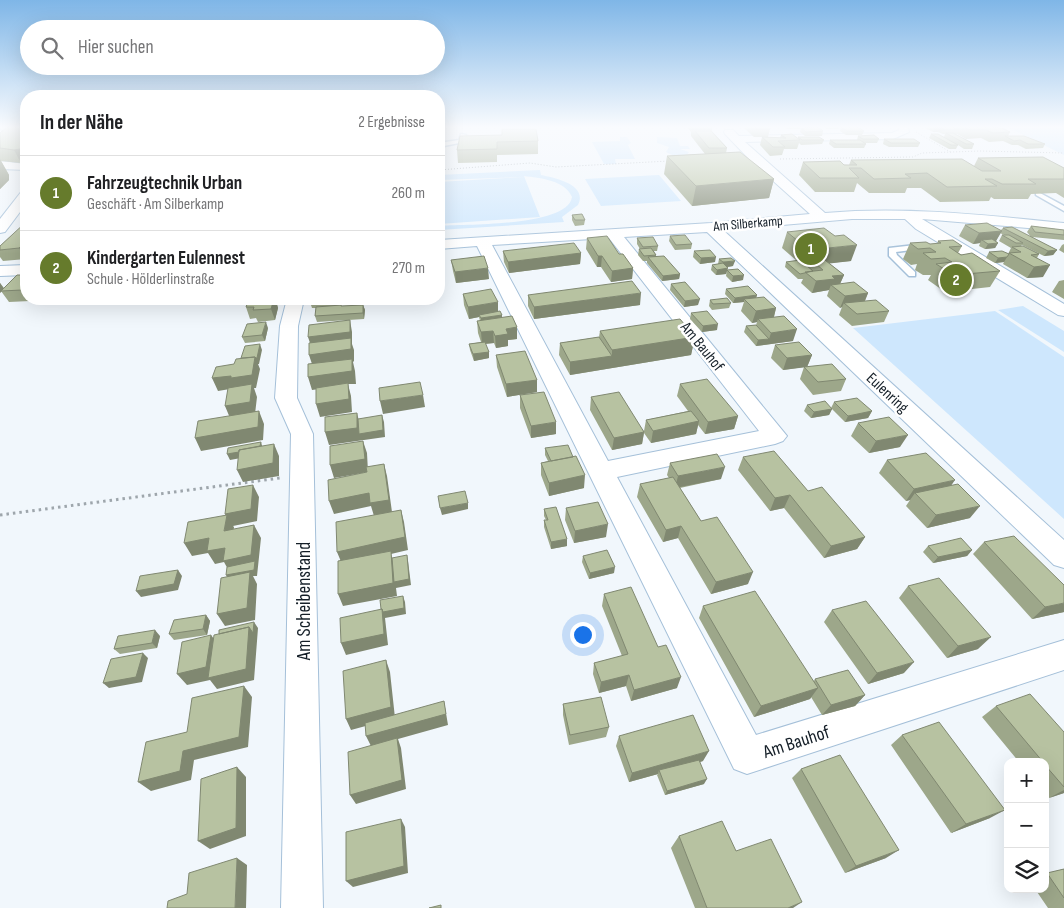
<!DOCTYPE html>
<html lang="de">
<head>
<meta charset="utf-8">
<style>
	body { margin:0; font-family:"Sofia Sans Condensed",sans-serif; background:#f6f6f6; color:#202124 }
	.controls { position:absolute; right:15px; bottom:15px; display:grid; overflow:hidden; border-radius:10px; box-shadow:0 5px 20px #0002 }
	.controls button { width:45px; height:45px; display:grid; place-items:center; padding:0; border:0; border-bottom:1px solid #e0e0e0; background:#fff; color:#202124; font:25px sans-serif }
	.you { position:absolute; left:582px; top:634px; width:18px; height:18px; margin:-12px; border:4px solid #fff; border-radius:50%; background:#1a73e8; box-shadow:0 0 0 8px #1a73e833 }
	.badge { display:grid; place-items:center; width:32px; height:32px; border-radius:50%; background:#667b2c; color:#fff; font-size:16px; font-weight:700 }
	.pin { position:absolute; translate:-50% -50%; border:2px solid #fff; box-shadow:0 1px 5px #0006 }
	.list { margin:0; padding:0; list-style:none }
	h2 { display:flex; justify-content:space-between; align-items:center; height:65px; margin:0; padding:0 20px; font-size:21px }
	h2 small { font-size:16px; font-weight:400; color:#757577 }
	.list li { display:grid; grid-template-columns:32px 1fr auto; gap:15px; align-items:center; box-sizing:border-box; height:75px; padding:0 20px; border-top:1px solid #e0e0e0 }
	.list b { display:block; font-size:19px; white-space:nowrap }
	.list p { margin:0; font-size:16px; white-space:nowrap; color:#757577 }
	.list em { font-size:16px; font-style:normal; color:#757577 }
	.icon { flex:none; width:28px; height:28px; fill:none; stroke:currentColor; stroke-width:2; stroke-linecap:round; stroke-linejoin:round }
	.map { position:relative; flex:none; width:1064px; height:908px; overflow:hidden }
	.search { position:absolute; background:#fff; box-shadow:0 5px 20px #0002; left:20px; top:20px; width:425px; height:55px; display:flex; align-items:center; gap:12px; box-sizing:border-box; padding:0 18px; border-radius:28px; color:#757577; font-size:19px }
	.panel { position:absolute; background:#fff; box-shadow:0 5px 20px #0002; left:20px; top:90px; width:425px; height:215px; border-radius:20px }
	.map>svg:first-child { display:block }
	.green { fill:#cee7fd }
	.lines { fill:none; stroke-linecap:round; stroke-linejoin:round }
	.lane-casing { stroke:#a5c0d9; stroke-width:3 }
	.street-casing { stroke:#a5c0d9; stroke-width:2 }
	.path-far1 { stroke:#9ea6ac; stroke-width:1; stroke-dasharray:1 2; stroke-linecap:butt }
	.path { stroke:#9ea6ac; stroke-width:3; stroke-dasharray:2.5 4; stroke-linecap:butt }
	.lane { fill:#fff; fill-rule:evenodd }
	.street { fill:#fff; fill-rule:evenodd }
	.wall { fill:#9da78a }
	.shaded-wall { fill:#808871 }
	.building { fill:#b7c2a1; stroke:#808871 }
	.labels { text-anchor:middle; stroke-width:5; stroke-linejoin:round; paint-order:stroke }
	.far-street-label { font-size:14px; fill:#141e27; stroke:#fff }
	.street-label { font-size:16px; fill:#141e27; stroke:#fff }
	.near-street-label { font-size:19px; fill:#141e27; stroke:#fff }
</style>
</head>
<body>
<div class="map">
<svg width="1064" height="908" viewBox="0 0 1064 908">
	<rect width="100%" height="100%" fill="#f1f7fc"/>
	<path class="green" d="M1007 127H1064V155Z
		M620 137H627L631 143 628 145 635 159H615L616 164H604L592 142 620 141Z
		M657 137 677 138 680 146H688L690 149H680L689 152 686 156 672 155 666 152 669 147 657 143Z
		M540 170 541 175C556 178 588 185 578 205L562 217 564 222 439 230V226C463 224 568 227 572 197 565 180 540 178 524 176L540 217 439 224V182L524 177 439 180V175Z
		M659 175 681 201 601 206 585 179Z
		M1023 306 1064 331V352L998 310Z
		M995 311 1064 357V519L853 328Z"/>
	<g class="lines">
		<g class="lane-casing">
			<path id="lane" d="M0 130 3 133 0 135Z
				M461 134 466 135 464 142 439 147V143L459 140Z
				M1036 193H1040L1064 206V211L1036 195Z
				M924 244 928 246 927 248 896 252 897 255 915 272V276H909L889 256V248Z"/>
		</g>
		<g class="street-casing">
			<path id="street" d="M898 127H908L909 132 893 139 745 142 825 213C905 206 984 215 1064 223V231L922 219 1064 304V316L1058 315 916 229 905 219H852L723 230 1064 540V568L1054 565 707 232 624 237 787 436 783 441 775 444 617 477 756 735 1064 640V670L747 774 734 769 477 246 439 249V240L711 223 810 214 752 162 725 134 724 132 725 130H733L739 136 892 133 899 130ZM609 238 759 431 608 461 492 245Z
				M0 161 26 164V170L0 169Z
				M26 191V204L5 232 0 233V219L21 192Z
				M26 265V275L0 276V266Z
				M287 299H304L298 326 297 398 313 434 323 908H281L291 434 275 398 280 326Z"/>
		</g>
		<path class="path-far1" d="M916 132 952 153
			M780 159 913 157 922 153 980 151 1064 153
			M439 170 530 163 556 167 669 161"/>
		<path class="path" d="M0 515 280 478"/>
		<use href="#lane" class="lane"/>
		<use href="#street" class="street"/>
	</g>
	<path class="wall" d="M7 127 21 163 1 161 9 175V180L0 189V133Z
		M601 127H635L602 128Z
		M687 127H712V131L727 148 726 153 774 179 769 198 692 206 664 174 667 156 705 154 691 136V132Z
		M743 127H768L770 129 768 137 780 138 781 135 798 139V137L824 140 822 144 801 145 799 143 797 149H784L782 155 770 156 760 145 762 137H754Z
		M784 127H801L800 129H787Z
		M823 127H839L838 129H826Z
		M841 127 864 131 862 135H846L840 131Z
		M923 127H952L956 129V127H990L1010 132 1008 136 1045 144 1043 148 1026 149 1018 145H1012L1003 141 989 142 981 138 966 139 957 134H955L974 144 972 149H964L958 145 956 149H949L929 138 931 134 944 137 945 134H943L938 132H933Z
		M801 128 823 131 822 136H805L800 132Z
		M502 135 538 141V154L497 155V162L458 163 457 150Z
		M858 136 879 139 877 143H865L866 144 864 148H834L829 144 830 140H857Z
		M884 139 920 143 918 147H889L883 144Z
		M978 158 1064 168V198L1056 193 1031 194 1028 199H994L991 197 989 201 940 202 921 188H907L905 193H869L857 183 854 192H815L799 175 803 162 849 165 851 160 974 166Z
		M572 215 585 220 584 225 575 226 572 220Z
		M26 222V259L3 261 0 257V246Z
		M965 225 1001 230 1003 228 1031 237 1027 232 1031 226 1064 230V240L1032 237 1057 250 1053 255 1044 256 1022 245 1021 246 1039 254 1037 258 1043 277 1027 278 1003 264 1004 262 995 263 986 258 989 252 1008 254 1011 248 999 241 1002 235H1004L1000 233 996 241 998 243 995 248 985 249 979 246 980 243 973 244 959 236Z
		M787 232 851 261 829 263 844 275 840 284 868 293 865 301 889 311 884 322 852 326 839 315 842 307 840 308 827 296 829 290 812 293 801 283 803 279H798L785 267 786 262 797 261 782 248Z
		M670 236 692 244 691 249 675 250 669 241Z
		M587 238 619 254 633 268 632 279 611 282 601 267H597L586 249Z
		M637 238 658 246 657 251H654L656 255V256L680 274 679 279 662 281 647 263V261H643L638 255 639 249H640L637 244Z
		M938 241 962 246 958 253 1000 271 990 287 945 292 928 280 931 275H923L915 270 917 264 911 265 903 259 910 243 930 244H937Z
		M1064 244V253L1059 250 1062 245Z
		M503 251 581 253 580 264 509 273 504 262Z
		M694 251 715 262 700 264 693 257Z
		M719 259 733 266 727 267 726 274 716 275 711 270 712 265 718 264Z
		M451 260 489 279 456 283 453 271Z
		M727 270 743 280 732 282 726 276Z
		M26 275V299H32L30 301 9 302 1 291 0 293V283L4 288Z
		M1064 280V299L1052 292 1059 281Z
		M671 284 698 305 684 307 670 290Z
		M726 289 757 295 756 298 776 308 774 317 793 341 756 346 744 332 746 326 756 325 757 322 752 323 741 311 744 302 733 303 725 294Z
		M463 294 498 312 502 315V318L517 327V339L508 340V346L496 348 494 343 485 344 489 352V358L474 361 470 350 469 344 481 342 478 333 477 321H480L479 317 469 319 464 305Z
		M528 295 640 305 534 319 528 306Z
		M50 299H70L51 300Z
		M249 299H277L276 301 278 308 275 320 258 322 256 318 250 319 246 307Z
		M309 299H353L352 304 341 305 342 306 363 305 365 310 364 319 317 322 315 316 316 308H312Z
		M710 300 731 303 729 308 712 310 709 306Z
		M691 313 717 330 702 332 690 319Z
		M268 328 265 341 245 343 242 337Z
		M600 331 695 337 691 355 570 375 559 355 560 343 599 337Z
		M775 345 812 355 807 367 846 379 841 391 813 395 800 379 804 367 783 370 771 358Z
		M496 355 537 380V392L507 397 497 367Z
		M680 384 738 416 734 429 705 434 698 425 696 434 651 443 644 433 642 444 612 450 590 410 591 397 644 431 646 420 688 411 677 396Z
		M520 395 556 434 531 438 520 408Z
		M834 402 872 411 868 418 845 422 832 409 829 415 811 418 804 411 807 405 831 408Z
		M858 423 900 447 869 453 851 436Z
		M545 448 573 457 584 488 549 496 541 475V463L548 461 545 455Z
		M743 457 865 537 857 549 824 558 784 508 770 511 738 470Z
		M887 460 951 485 970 518 927 528 906 506 910 500 906 501 879 473Z
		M670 463 721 479 680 488 701 521 748 584 711 594 678 538 663 542 637 497 640 484 669 478 667 475Z
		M566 508 606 537 574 543 565 520Z
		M544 509 567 546 551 549 544 527V520H546L544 516Z
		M984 542 1064 612 1032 619 973 554Z
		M928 546 972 550 967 556 933 563 923 552Z
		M583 556 614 573 589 579 582 562Z
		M908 586 978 649 947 658 899 598Z
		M604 594 677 688 631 701 626 686 599 693 593 674 594 663 622 656 602 606Z
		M703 606 814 681 815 679 865 695 855 706 822 715 811 697 810 699 754 717 699 618Z
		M832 610 904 673 868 684 824 622Z
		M206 615 210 621 207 635 174 640 169 634Z
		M160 636 157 648 120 654 114 649Z
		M563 704 609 727 606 737 569 745 563 715Z
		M996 706 1064 732V793L1049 798 1045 794V762H1019L982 717Z
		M902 735 990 818 951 833 891 745Z
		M619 736 703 761 700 762 704 784 665 795 657 775 658 774 629 782 616 746Z
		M801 769 886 858 845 873 792 778Z
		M679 836 736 851 793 908H695L671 848Z
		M1064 869V908H1048L1035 889H1045V874Z"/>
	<path class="shaded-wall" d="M935 127H950L944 131 933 132Z
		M26 148V162L21 163 14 150Z
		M0 159 9 175V180L0 189Z
		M774 179 769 198 692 206 696 186Z
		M1002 231 996 241 982 240 980 243 973 244 979 233Z
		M26 242V259L19 248Z
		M998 243 995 248 985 249 988 244Z
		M857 245 851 261 817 265 809 258 806 266H804L809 250Z
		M1057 250 1053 255 1044 256 1048 251Z
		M581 253 580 264 509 273 508 262Z
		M598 256H602L601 267H597Z
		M716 257 715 262 700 264 701 258Z
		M1007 257 1004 262 995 263 998 258Z
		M735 261 733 266 721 268 723 262Z
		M1050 265 1043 277 1027 278 1034 267Z
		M488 268 489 279 456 283 455 272Z
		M633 268 632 279 611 282 612 271Z
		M728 268 726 274 716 275 717 270Z
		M680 274 679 279 662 281 663 276Z
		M744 275 743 280 732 282 733 276Z
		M844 275 839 286 831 285 829 290 812 293 816 281 832 276Z
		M0 283 4 289 0 293Z
		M26 286V296L22 290Z
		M641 293 640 305 534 319V307Z
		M868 293 863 305 844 303 842 307 840 308 845 296Z
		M757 295 755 301 744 299V302L733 303 735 298Z
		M274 299H277L276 301 278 308 275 320 271 309Z
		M700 299 698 305 684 307 685 301Z
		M498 302V314L479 315V317L469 319 468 307Z
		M363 305 365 310 364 319 363 313Z
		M776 308 773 320 758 319 757 322 752 323 756 311Z
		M502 315V321L481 324V318Z
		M350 320 352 332V344L354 350V361L353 362 355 371 356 384H348L351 396 352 412 320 417 316 404 348 385 312 390 308 377 313 367 309 355 312 349 308 337Z
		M266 322 268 328 265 341 262 335Z
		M718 324 717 330 702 332 703 326Z
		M517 327V339L508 340V346L496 348 495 336 506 329Z
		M797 329 793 341 756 346 758 340 769 339 771 333Z
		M493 331 494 343 482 344 481 332Z
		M695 337 691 355 570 375V362L612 356V350Z
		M260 344 262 350 259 364H258L260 369 256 388H254L257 397 255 414 230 418 225 406 236 388 218 391 212 378 243 366Z
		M489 352V358L474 361 473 354Z
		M812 355 807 367 783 370 787 358Z
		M537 380V392L507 397 506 384Z
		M423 395 425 407 383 414 380 401Z
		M832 409 829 415 811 418 814 412Z
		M259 411 264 424 263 440 201 451 195 438Z
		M872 411 868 418 845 422 848 416Z
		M357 413 360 425 382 415 384 422 385 437 329 445 325 432Z
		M738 416 734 429 705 434 708 422Z
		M699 421 696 434 651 443 653 431Z
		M556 422V434L531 438V426Z
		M644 432 642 444 612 450 614 438Z
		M908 435 900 447 869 453 876 441Z
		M363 441 367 453 368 472 334 478 330 465Z
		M261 442 263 449V454L230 460 227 454Z
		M274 444 279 456V476L243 482 237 470Z
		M384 464 387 476 392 512 374 516 371 506 334 514 329 501Z
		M725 467 721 479 675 488 678 476Z
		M585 475 584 488 549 496V483Z
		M955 480 946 493H915L910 500 906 501 914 489Z
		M253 485 259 497 257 521 233 526 234 527 232 543 224 531 226 517 225 514Z
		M790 495 784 508 770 511 775 498Z
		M468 503V509L442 515 440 508Z
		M980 506 970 518 927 528 936 515Z
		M401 510 404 522 408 550 391 554 394 564 407 555 408 561 411 585 396 588 397 596 343 606 338 594 342 564 337 552Z
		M608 524 606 537 574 543 575 531Z
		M254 525 261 538 257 576H253L257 584 255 620 225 626 217 614 229 581 226 575 230 573 224 562 215 564 208 553 192 556 184 543Z
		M681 526 678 538 663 542 666 530Z
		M865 537 857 549 824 558 831 546Z
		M567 539V546L551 549V542Z
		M972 550 967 556 933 563 938 557Z
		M615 567 614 573 589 579 590 573Z
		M178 570 182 576 178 590 141 597 136 591Z
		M753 572 748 584 711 594 716 582Z
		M403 596 405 602 406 614 385 618 388 645 346 655 341 643 382 609Z
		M1064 603V612L1032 619 1045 607Z
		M206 615 210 621 207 635 203 629Z
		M254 622 258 628 254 680 217 689 210 680 187 685 177 674 211 635 220 647 249 627Z
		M155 630 160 636 157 648 152 643Z
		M991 637 978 649 947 658 958 646Z
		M143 653 148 658 142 682 109 688 103 683Z
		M386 660 390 672 395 718 351 730 346 719Z
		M914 662 904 673 868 684 877 673Z
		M629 675 626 686 599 693 601 682Z
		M681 677 677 688 631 701 634 690Z
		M244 686 252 697 248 747 194 760 191 780 151 791 138 782 183 751Z
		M818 688 810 699 754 717 761 706Z
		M865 695 855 706 822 715 831 705Z
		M444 701 448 725 398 739 401 748 406 789 356 804 350 795 371 746 366 736Z
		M709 751 703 761 661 773 659 770 658 774 629 782 632 773Z
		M237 767 246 777V836L210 849 198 841Z
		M707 779 704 784 665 795 667 791Z
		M1064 790V793L1049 798Z
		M1005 810 990 818 951 833 966 824Z
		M401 819 405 827 408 873 353 887 346 881Z
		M899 850 886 858 845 873 856 866Z
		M237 858 247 865 246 908H235Z
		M802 902 793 908H788Z"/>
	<path class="building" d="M7 127H26V148L14 150 0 148V133Z
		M754 127H768L770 129H756Z
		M818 127 823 131 806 132 801 128Z
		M841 127H858L864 131H847Z
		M939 127H952L959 130H945Z
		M964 127H990L1002 128 1010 132 993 133 986 130H970Z
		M502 129H536L538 141 497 142V149L457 150 460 136 502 135Z
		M695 131H711L727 148H709Z
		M946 133H953L974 144H966Z
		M792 134 800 140 778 141 785 147H773L762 137 786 138 781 135Z
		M931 134H938L958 145H951Z
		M874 135 879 139H863L858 136Z
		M1005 136H1024L1045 144H1028L1020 140 1014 141Z
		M798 137H819L824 140H802Z
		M884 139H914L920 143H891Z
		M830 140H860L866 144H836Z
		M740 152 774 179 696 186 667 156Z
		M1043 157 1064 168V179H1028L1036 184H1002L992 179H985L997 186 947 187 927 173 905 174 911 178 874 179 861 168H849L859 178H820L803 162 840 161 844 165H857L851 160 962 159 982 171H1001L978 158Z
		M582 214 585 220H575L572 215Z
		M26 222V242L19 248 0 250V246Z
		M987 223 1002 231 979 233 965 225Z
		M1031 226 1064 230V235L1035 232Z
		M1012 227 1057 250 1048 251 1003 228Z
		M824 228 835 236 844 235 857 245 809 250 787 232Z
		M685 235 692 244 676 245 670 236Z
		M1002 235H1009L1023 243H1016Z
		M607 236 619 254H623L633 268 612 271 602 256H598L587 238Z
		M653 237 658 246 643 247 637 238Z
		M992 239 998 243 988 244 982 240Z
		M953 240 962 246 949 247 961 255 972 253 1000 271 954 275 936 264 952 262 945 258 931 259 923 253 936 252 930 248 918 249 910 243 926 242 930 244 941 243 938 241Z
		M574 243 581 253 508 262 503 251Z
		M1023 246 1039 254 1031 255 1050 265 1034 267 1009 253 1021 252 1012 247Z
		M651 248 656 255 644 256 639 249Z
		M710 250 716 257 701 258 694 251Z
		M1002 251 1009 254 1007 257 998 258 989 252Z
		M484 256 488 268 455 272 451 260Z
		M664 256 680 274 663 276 648 257Z
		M821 257 844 275 832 276 835 279 816 281 805 272 823 270 809 258Z
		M731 258 735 261 723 262 719 259Z
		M800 260 813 271 800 274 786 262Z
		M723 263 728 268 717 270 712 265Z
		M738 269 744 275 733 276 727 270Z
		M17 275H26V286L22 290 1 291Z
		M632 281 641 293 534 307 528 295Z
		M685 282 700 299 685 301 671 284Z
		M854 282 868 293 845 296 831 285Z
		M748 286 757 295 735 298 726 289Z
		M491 289 498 302 468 307 463 294Z
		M764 297 776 308 756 311 744 299Z
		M727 298 731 303 713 304 710 300Z
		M249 299H274L271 309 253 310 254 307H246Z
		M876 300 889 311 857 314 844 303Z
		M341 305V306L363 305V313L315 316 316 307Z
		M500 311 502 315 481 318 479 315Z
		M707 311 718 324 703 326 691 313Z
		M512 316 517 327 506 329 508 334 495 336 493 331 481 332 477 321Z
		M784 316 797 329 771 333 758 319Z
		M680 319 695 337 612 350 600 331Z
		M350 320V332L308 337 309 325Z
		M266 322 262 335 242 337 247 324Z
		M756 325 769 339 758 340 746 326Z
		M599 337 612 356 570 362 560 343Z
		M351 338V349L309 355V343Z
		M485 342 489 352 473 354 469 344Z
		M799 342 812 355 787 358 775 345Z
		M260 344 257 358H256L255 357 241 358 245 346Z
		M525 351 537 380 506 384 496 355Z
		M255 357 252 375 231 378V376L212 378 216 367 234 364 236 359Z
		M352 359V371L308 377V364Z
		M832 364 846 379 818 382 804 367Z
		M707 379 738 416 708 422 680 384Z
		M420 382 423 395 380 401 379 388Z
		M348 383 349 399 316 404V388Z
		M252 384 250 402 225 406 228 388Z
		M544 392 556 422 531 426 520 395Z
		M619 392 644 432 614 438 591 397Z
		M857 398 872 411 848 416 834 402Z
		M825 401 832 409 814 412 807 405Z
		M259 411 258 427 195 438 198 421Z
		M691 411 699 421 653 431 646 420Z
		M357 413V428L325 432V417Z
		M382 415 383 430 359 434 358 419Z
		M889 417 908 435 876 441 858 423Z
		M363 441 365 459 330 465V446Z
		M261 442 260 446 239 450V452L227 454 228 448Z
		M274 444 273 463 237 470 239 450Z
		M568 445 573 457 551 461 545 448Z
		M774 451 808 491 822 487 865 537 831 546 790 495 775 498 743 457Z
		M926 453 955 480 914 489 887 460Z
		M717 454 725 467 678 476 670 463Z
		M576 456 585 475 549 483 541 463Z
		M384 464 389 500 370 503 369 493 329 501 328 480 367 472 366 467Z
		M673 477 701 521 717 517 753 572 716 582 681 526 666 530 640 484Z
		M958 484 980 506 936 515 915 493Z
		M253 485 251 509 225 514 228 489Z
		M465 491 468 503 440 508 438 496Z
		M598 502 608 524 575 531 566 508Z
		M556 507 567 539 551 542 544 520H548L544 509Z
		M401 510 405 537 337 552 336 522Z
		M227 515 224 531 254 525 251 555 223 561 225 548 207 551 209 538 184 543 188 522Z
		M1014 536 1064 585V603L1045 607 984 542Z
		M961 538 972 550 938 557 928 546Z
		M607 550 615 567 590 573 583 556Z
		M391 551 393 583 338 594V561Z
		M407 555 409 579 394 582 392 558Z
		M255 561 254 570 226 575 227 567Z
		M178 570 174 584 136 591 140 576Z
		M250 572 247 608 217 614 221 578Z
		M939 578 991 637 958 646 908 586Z
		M631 587 658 647 666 645 681 677 634 690 629 675 601 682 594 663 628 654 604 594Z
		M755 591 818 688 761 706 703 606Z
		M403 596 404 608 383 612 382 609H381L380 600Z
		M866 601 914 662 877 673 832 610Z
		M382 609 384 634 341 643 340 618Z
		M206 615 203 629 169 634 174 620Z
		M254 622 253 633 249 627 219 634V630Z
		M249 627 246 669 208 678 214 635Z
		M155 630 152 643 114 649 118 636Z
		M211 635 206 667 177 674 182 642Z
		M143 653 136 677 103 683 111 659Z
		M386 660 391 707 346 719 343 671Z
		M848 670 865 695 831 705 815 679Z
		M244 686 239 737 183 751 180 771 138 782 146 742 187 732 192 698Z
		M1030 694 1064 732V787L1045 765V762H1043L996 706Z
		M601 697 609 727 570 735 563 704Z
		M444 701 446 714 366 736 365 723Z
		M693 715 709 751 632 773 619 736Z
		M939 722 1005 810 966 824 902 735Z
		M397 738 402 780 350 795 348 752Z
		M840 755 899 850 856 866 801 769Z
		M699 760 707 779 667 791 659 770Z
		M237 767 236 828 198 841 201 779Z
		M401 819 404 866 346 881V832Z
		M722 821 736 851 771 839 802 902 788 908H707L679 836Z
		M237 858 235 908H167L168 901 187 894 189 873Z
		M1064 869V898L1047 873Z
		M441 905V908H429Z"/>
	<linearGradient id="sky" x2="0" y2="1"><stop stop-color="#7fb6e7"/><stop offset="0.5" stop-color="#f9fbfe"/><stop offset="1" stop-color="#f9fbfe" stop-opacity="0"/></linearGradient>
	<rect width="1064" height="254" fill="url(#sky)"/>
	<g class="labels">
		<g class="far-street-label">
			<text transform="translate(748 223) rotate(-5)" y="5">Am Silberkamp</text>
		</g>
		<g class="street-label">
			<text transform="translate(703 346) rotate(51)" y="6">Am Bauhof</text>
			<text transform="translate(888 392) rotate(43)" y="6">Eulenring</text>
		</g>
		<g class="near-street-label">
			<text transform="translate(303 601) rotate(-90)" y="7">Am Scheibenstand</text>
			<text transform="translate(796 741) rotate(-18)" y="7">Am Bauhof</text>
		</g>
	</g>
</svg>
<div class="controls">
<button>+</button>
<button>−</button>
<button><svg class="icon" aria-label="layers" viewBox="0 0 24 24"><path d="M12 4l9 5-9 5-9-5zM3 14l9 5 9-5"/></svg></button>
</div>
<div class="you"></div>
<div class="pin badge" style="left:811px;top:249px">1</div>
<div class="pin badge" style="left:956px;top:280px">2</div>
<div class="search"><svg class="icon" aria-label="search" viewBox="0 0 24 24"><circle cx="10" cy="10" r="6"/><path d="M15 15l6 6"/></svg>Hier suchen</div>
<section class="panel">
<h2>In der Nähe<small>2 Ergebnisse</small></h2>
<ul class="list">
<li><span class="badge">1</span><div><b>Fahrzeugtechnik Urban</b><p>Geschäft · Am Silberkamp</p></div><em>260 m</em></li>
<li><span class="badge">2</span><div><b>Kindergarten Eulennest</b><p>Schule · Hölderlinstraße</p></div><em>270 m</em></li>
</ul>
</section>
</div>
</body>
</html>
